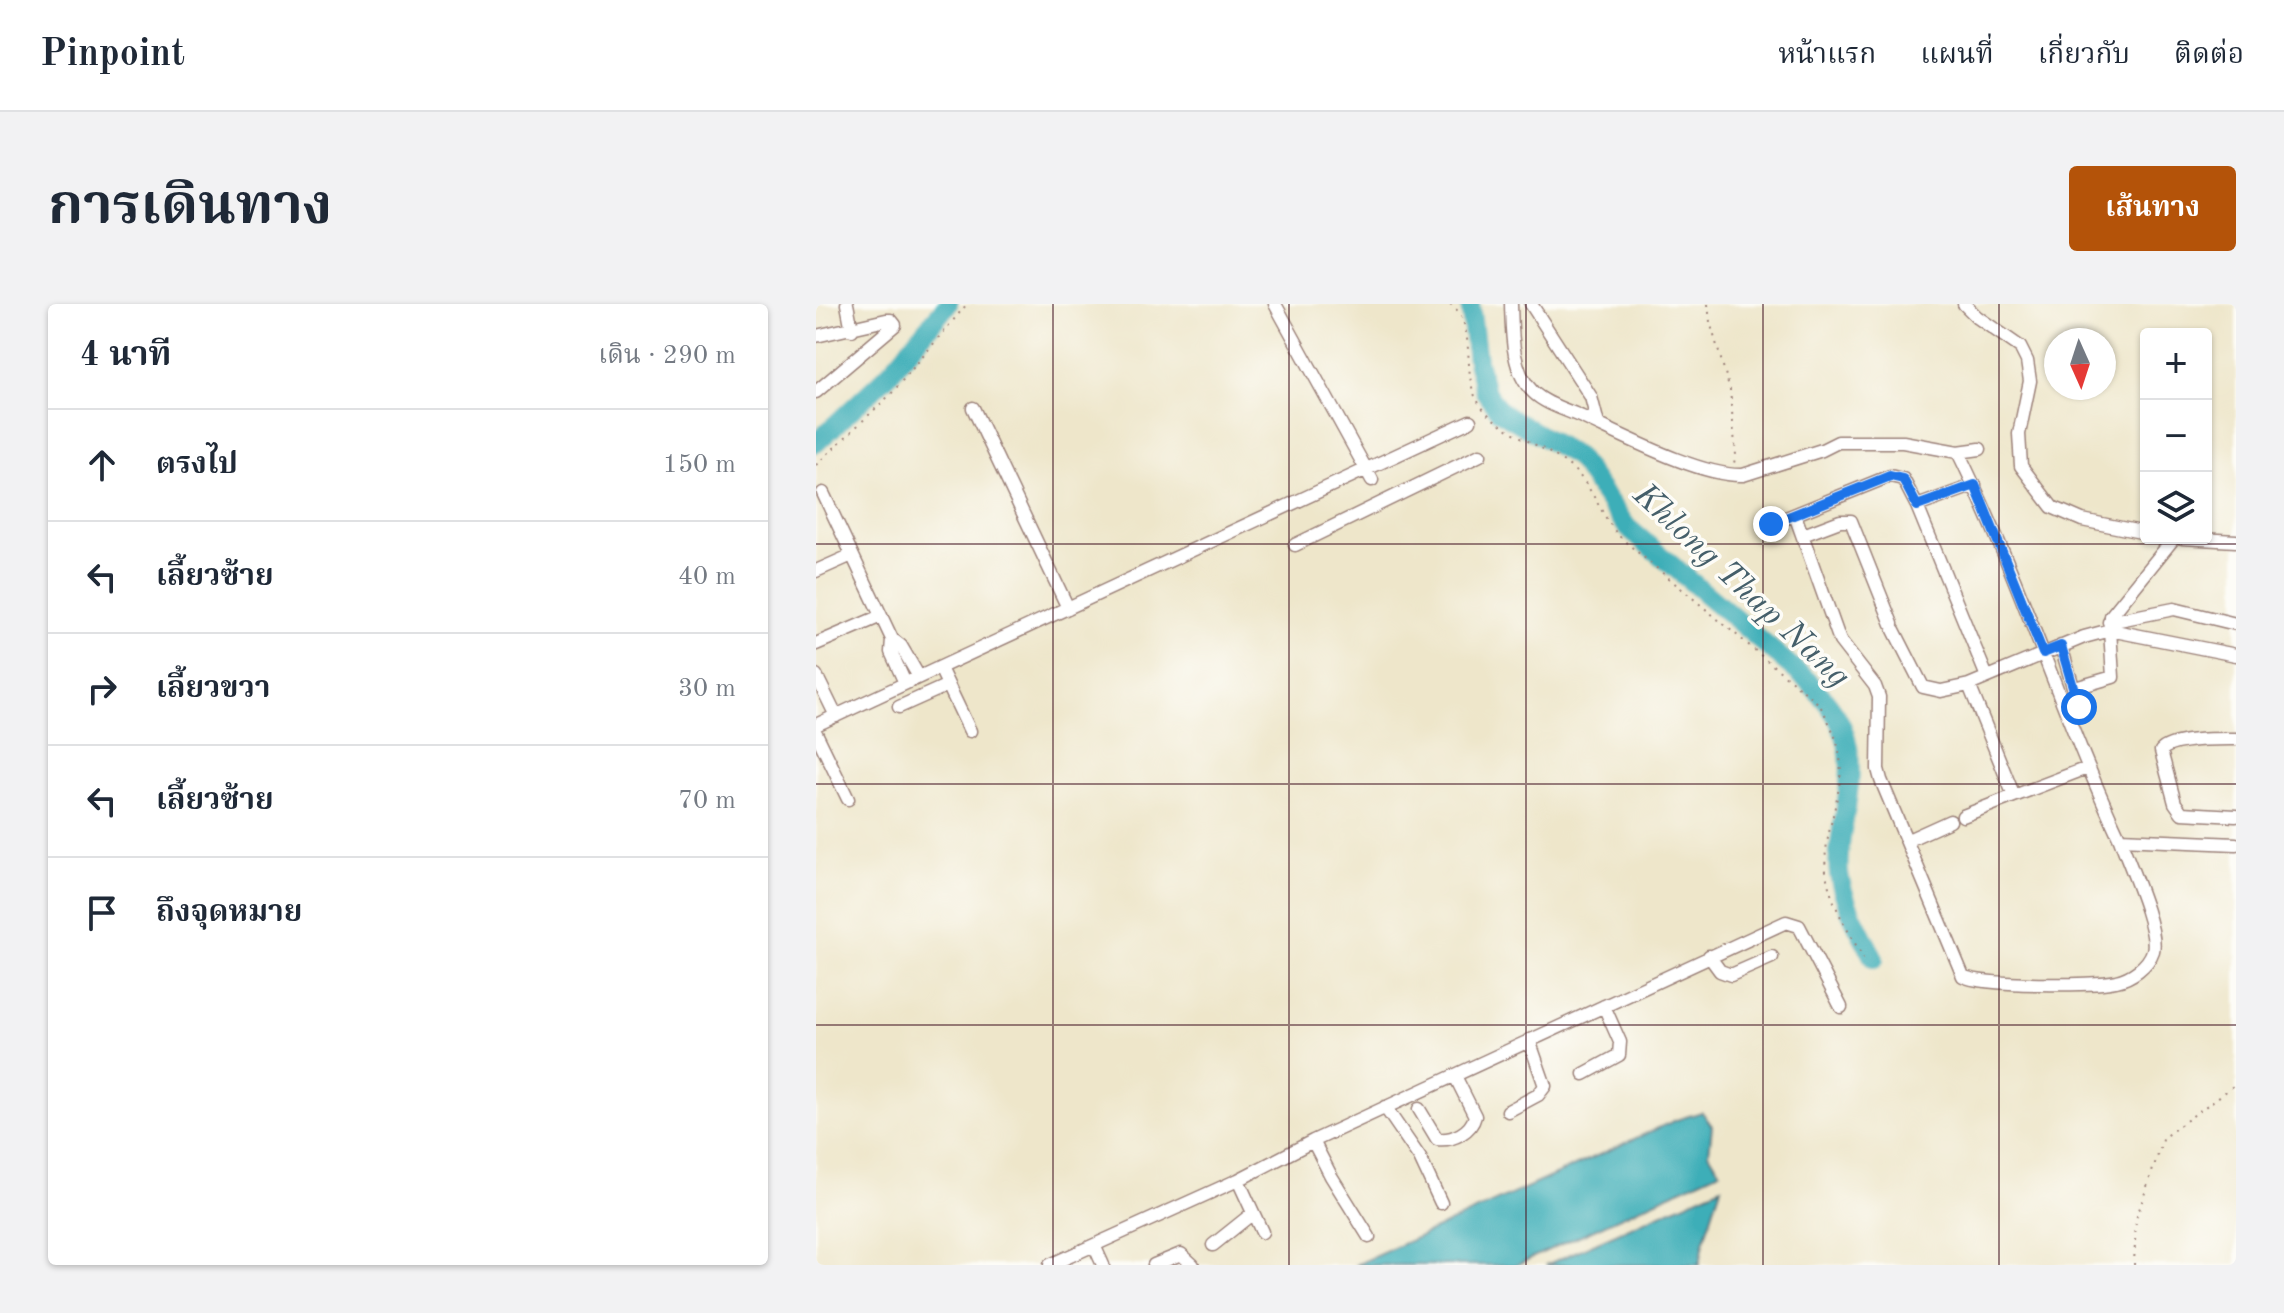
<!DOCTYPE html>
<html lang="th">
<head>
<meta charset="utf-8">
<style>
	body { margin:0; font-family:"Old Standard TT","Noto Serif Thai",serif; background:#f2f2f3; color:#1f2937 }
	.controls { position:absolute; right:24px; top:24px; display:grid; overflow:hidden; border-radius:8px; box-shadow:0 2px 6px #0004 }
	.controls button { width:72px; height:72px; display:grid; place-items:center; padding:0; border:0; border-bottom:2px solid #e0e1e3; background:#fff; color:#1f2937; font:40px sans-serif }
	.compass { position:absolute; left:1228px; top:24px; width:72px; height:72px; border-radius:50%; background:#fff; box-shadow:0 2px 6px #0004; rotate:177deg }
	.stop { position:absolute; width:24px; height:24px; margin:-18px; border:6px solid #1a73e8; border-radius:50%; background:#fff }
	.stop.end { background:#1a73e8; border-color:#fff; box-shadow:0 2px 8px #0008 }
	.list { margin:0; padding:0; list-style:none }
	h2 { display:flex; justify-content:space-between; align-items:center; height:104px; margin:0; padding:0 32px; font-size:34px }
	h2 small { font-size:26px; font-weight:400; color:#747a83 }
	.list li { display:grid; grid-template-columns:52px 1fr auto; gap:24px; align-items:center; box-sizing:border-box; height:112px; padding:0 32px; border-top:2px solid #e0e1e3 }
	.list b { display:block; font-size:30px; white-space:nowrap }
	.list em { font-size:26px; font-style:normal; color:#747a83 }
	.icon { flex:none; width:44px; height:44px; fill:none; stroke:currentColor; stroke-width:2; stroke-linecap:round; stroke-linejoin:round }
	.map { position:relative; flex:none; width:1420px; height:961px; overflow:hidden; border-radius:8px }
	header { display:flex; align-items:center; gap:48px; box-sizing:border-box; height:112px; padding:0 40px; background:#fff; border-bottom:2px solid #e0e1e3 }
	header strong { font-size:38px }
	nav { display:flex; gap:44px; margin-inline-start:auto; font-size:28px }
	.intro { display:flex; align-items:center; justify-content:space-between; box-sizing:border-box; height:192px; padding:0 48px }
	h1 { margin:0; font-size:56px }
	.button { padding:20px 36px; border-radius:8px; background:#b45309; color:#fff; font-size:28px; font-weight:700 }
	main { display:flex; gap:48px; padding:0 48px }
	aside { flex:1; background:#fff; border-radius:8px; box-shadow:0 2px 6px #0004 }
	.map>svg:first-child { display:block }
	.water { fill:#3eaeb8; stroke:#446672; stroke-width:2 }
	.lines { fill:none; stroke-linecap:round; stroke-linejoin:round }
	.river { stroke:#3eaeb8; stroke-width:20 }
	.minor-casing { stroke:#9c827a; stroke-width:15 }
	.path { stroke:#9c827a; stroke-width:2; stroke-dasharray:2 6; stroke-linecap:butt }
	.minor { stroke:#fff; stroke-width:12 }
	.route { stroke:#1a73e8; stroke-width:10 }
	.grid { fill:none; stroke:#4a1f2b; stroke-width:2; stroke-opacity:0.55 }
	.labels { text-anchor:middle; stroke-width:7; stroke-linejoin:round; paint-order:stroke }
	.water-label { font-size:34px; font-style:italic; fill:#455f6a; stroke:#fdfcf7 }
</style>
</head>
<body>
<header>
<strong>Pinpoint</strong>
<nav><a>หน้าแรก</a><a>แผนที่</a><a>เกี่ยวกับ</a><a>ติดต่อ</a></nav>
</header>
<div class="intro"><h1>การเดินทาง</h1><a class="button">เส้นทาง</a></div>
<main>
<aside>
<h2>4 นาที<small>เดิน · 290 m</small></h2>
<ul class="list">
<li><svg class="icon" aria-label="ahead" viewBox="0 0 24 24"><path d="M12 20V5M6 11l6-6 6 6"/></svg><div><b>ตรงไป</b></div><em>150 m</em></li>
<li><svg class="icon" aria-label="left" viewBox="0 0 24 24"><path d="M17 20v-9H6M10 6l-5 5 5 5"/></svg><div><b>เลี้ยวซ้าย</b></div><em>40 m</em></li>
<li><svg class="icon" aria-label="right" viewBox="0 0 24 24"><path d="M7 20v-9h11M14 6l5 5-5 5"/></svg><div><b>เลี้ยวขวา</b></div><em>30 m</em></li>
<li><svg class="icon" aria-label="left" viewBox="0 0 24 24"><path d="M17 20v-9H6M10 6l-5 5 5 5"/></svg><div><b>เลี้ยวซ้าย</b></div><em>70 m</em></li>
<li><svg class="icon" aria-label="arrive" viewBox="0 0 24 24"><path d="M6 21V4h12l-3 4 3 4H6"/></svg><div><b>ถึงจุดหมาย</b></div></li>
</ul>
</aside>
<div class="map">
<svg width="1420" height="961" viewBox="0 0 1420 961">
	<rect width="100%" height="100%" fill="#fdfcf7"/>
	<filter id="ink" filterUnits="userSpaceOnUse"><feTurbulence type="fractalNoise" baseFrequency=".0125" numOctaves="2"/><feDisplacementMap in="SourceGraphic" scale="16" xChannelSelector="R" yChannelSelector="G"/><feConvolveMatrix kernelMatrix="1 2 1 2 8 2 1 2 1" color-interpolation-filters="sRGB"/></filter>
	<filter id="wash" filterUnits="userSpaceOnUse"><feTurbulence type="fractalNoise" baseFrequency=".006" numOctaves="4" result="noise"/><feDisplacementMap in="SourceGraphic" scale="32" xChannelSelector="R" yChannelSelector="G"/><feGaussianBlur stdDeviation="1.8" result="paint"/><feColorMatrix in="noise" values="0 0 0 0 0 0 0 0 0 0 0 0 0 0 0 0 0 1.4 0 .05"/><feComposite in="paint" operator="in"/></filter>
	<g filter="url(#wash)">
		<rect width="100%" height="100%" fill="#eee6ca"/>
		<path class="water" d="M886 808 896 822 893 849 904 867 700 961H540L860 816Z
			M905 883 887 939 883 961H730Z"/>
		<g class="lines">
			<path class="river" d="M654 0 661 57 669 87 683 107 761 153 811 223 991 376C1038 423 1039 452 1028 515 1025 533 1021 552 1023 570 1028 600 1045 628 1058 655
				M0 139 71 72 132 0"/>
		</g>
	</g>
	<g filter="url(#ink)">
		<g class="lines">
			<g class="minor-casing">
				<path id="minor" d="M31 0 36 26
					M459 0 556 176
					M695 0C696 27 695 67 717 88 729 100 751 106 766 113 806 131 885 173 927 171L1006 146 1022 138H1087L1142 148 1164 145
					M715 0 775 93 782 120
					M1148 0 1161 13 1204 43 1211 57 1214 77 1203 130 1205 162 1236 203 1266 216 1330 229
					M0 32 70 16H75L79 21 0 88
					M157 104 252 304
					M1142 148C1204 274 1245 409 1304 535L1420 540
					M1159 181 1101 202 1171 373
					M7 189 76 335 85 342 103 373
					M979 211 1024 337 1059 382 1063 393 1062 465 1065 476 1147 672C1165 682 1279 682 1300 677 1315 674 1332 662 1337 647 1343 626 1312 558 1304 535
					M955 220 1074 172 1087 175 1101 202
					M987 231 1024 217H1035L1076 320
					M1366 234 1420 237
					M479 241 664 151
					M0 267 36 251
					M1293 318 1358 305 1420 320
					M1078 326 1107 383 1125 387 1153 381 1198 492 1271 464
					M76 335 75 348 89 379
					M0 340 65 312
					M1245 342 1263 403
					M124 364 154 427
					M0 371 20 412
					M1153 381 1268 333 1294 326 1295 312 1358 234
					M1259 384 1297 373 1294 326 1420 351
					M83 403 132 381
					M0 421 654 117
					M0 429 32 495
					M1420 435C1403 435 1355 434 1345 447L1359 499 1366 509 1420 512
					M1147 512 1198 492
					M1092 536 1134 517
					M893 652 904 667 915 671 956 653
					M768 770 803 751 804 738 788 702
					M569 803 604 854 625 899
					M603 805 621 835C637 837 655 828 659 812L639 772
					M692 807 722 791 729 782 713 736
					M497 837 515 872 553 933
					M422 876 446 928
					M278 941 287 961
					M397 941 437 909
					M234 961 422 876 497 837 970 618 983 622 1025 703
					M338 961 365 950 377 961"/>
			</g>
			<path class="path" d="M634 0C660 16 647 66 659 92 676 129 733 140 761 169 779 188 787 216 806 235L1003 400C1033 451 1027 469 1014 524 1011 538 1008 553 1010 567 1013 599 1035 630 1049 658
				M892 0 894 18 914 86 920 151 918 159
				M0 161 75 90 151 0
				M1318 961 1320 915 1348 833 1420 780"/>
			<use href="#minor" class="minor"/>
		</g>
	</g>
	<g class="lines" filter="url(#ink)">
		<path class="route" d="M955 220 1074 172 1087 175 1101 202 1159 181 1227 349 1245 342 1263 403"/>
	</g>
	<path class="grid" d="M237 0V961M473 0V961M710 0V961M947 0V961M1183 0V961M0 240H1420M0 480H1420M0 721H1420"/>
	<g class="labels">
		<g class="water-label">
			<text transform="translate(927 280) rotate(43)" y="12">Khlong Thap Nang</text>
		</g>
	</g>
</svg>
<div class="controls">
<button>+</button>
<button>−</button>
<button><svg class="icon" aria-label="layers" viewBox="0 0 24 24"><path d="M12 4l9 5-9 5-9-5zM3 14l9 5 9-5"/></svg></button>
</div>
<svg class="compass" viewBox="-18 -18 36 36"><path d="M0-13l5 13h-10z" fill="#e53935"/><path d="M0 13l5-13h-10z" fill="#747a83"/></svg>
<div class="stop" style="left:1263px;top:403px"></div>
<div class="stop end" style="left:955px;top:220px"></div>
</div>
</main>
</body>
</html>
